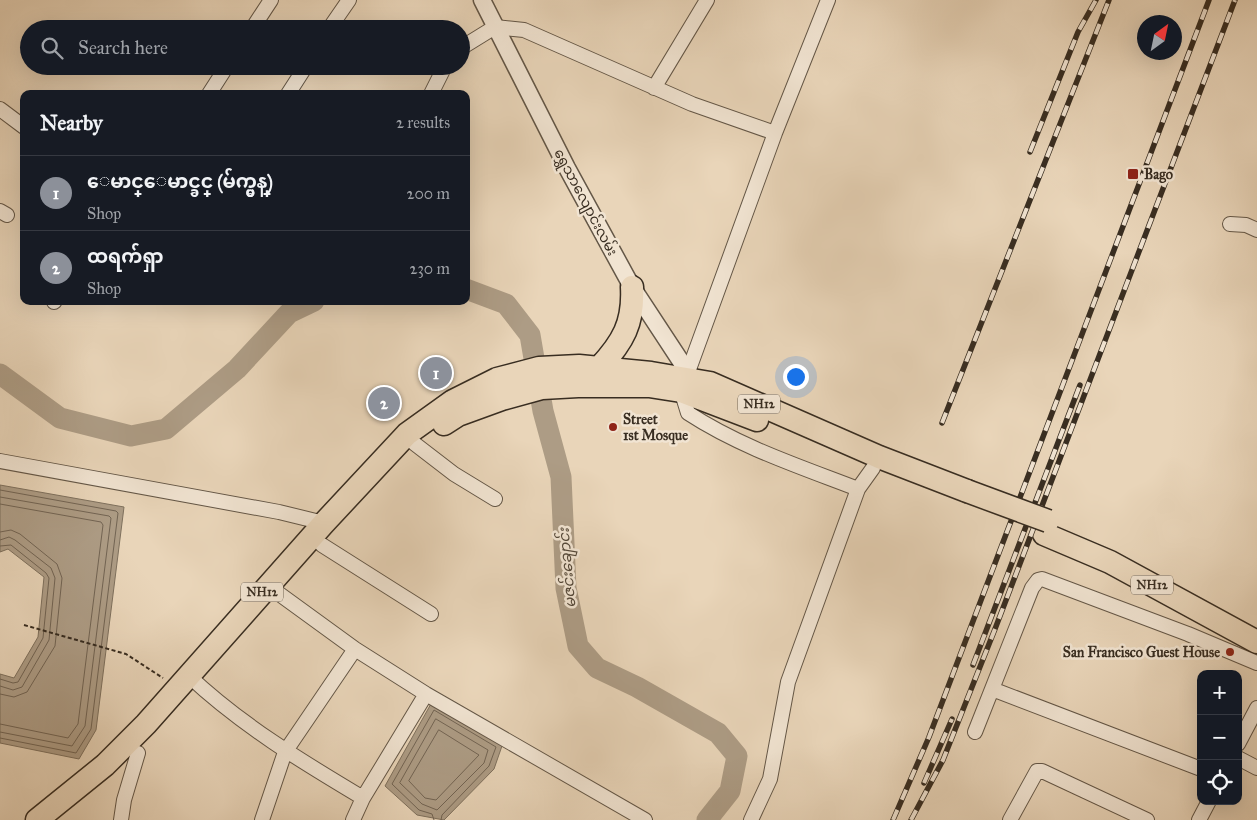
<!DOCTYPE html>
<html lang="en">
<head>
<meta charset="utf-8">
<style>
	body { margin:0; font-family:"IM FELL Great Primer","Noto Sans Myanmar",serif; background:#242831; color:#f1f3f6 }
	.controls { position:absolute; right:15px; bottom:15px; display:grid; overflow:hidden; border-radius:10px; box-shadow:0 5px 20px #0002 }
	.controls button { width:45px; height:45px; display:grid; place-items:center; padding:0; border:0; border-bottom:1px solid #363941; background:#171b24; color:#f1f3f6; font:25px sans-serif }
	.compass { position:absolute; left:1137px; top:15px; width:45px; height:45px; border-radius:50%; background:#171b24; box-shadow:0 5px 20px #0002; rotate:33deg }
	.you { position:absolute; left:795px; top:376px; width:18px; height:18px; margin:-12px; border:4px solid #fff; border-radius:50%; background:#1a73e8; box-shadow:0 0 0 8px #1a73e833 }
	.badge { display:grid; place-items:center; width:32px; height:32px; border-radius:50%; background:#8c9099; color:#fff; font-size:16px; font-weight:700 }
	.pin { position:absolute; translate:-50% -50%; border:2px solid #fff; box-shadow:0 1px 5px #0006 }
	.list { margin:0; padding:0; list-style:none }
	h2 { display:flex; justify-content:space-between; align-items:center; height:65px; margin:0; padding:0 20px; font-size:21px }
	h2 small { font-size:16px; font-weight:400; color:#9ea1a6 }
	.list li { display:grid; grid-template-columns:32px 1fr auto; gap:15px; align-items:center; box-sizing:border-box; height:75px; padding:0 20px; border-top:1px solid #363941 }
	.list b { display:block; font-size:19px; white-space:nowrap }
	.list p { margin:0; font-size:16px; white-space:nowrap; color:#9ea1a6 }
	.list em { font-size:16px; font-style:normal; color:#9ea1a6 }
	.icon { flex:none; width:28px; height:28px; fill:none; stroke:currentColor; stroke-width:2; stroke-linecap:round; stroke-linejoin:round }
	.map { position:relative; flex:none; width:1257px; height:820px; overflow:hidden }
	.search { position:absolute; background:#171b24; box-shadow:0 5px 20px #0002; left:20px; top:20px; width:450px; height:55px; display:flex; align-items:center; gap:12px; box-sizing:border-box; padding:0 18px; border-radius:28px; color:#9ea1a6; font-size:19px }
	.panel { position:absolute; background:#171b24; box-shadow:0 5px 20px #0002; left:20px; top:90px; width:450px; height:215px; border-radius:10px }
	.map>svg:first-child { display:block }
	.water { fill:#ad9c85; stroke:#7e705d }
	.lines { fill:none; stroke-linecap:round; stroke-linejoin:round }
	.shore { stroke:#726453; stroke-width:1 }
	.river { stroke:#ad9c85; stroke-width:21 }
	.minor-casing { stroke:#645747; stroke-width:16 }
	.tertiary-casing { stroke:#645747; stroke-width:19 }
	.trunk-casing { stroke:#382d21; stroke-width:25 }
	.path { stroke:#382d21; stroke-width:2; stroke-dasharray:4 2.5; stroke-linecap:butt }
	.minor { stroke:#f1e4d2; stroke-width:14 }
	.tertiary { stroke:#f1e4d2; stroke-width:16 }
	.trunk { stroke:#e9d5b9; stroke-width:22 }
	.rail-casing { stroke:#382d21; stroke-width:5.5 }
	.rail { stroke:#f1e4d2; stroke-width:4; stroke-dasharray:11; stroke-linecap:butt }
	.trunk-bridge-casing { stroke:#382d21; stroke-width:25; stroke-linecap:butt }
	.trunk-bridge { stroke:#e9d5b9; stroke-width:22 }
	.poi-dot { fill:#8f2418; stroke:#f1e4d2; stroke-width:2 }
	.labels { text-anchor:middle; stroke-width:5; stroke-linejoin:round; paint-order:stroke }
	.shield { fill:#f1e4d2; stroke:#706456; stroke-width:1 }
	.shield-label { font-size:12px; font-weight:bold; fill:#382d21 }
	.poi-label { font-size:14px; font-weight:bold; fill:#382d21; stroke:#f1e4d2; text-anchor:start }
	.street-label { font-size:14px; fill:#382d21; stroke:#f1e4d2 }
	.water-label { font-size:15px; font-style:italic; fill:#55493a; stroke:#f1e4d2 }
</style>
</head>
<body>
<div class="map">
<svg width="1257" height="820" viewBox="0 0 1257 820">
	<rect width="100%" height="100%" fill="#e9d5b9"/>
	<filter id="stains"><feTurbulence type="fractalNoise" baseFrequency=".004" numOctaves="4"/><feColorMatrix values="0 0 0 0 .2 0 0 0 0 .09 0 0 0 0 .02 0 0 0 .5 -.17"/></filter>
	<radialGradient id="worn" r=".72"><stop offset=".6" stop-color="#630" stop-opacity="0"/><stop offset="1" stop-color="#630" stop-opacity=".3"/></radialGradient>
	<path class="water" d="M0 485 124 507 96 730 79 759 0 743V674L14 678 38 637 44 577 8 549 0 552Z
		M432 702 503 743 494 769 444 820 417 815 385 786Z"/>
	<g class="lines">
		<path class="shore" d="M0 490 116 511 118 513 91 729 76 753 0 738
			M0 497 109 516 111 518 85 726 72 746 0 732
			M0 504 101 522 103 525 78 724 68 738 0 724
			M0 532 11 530 20 534 57 564 62 578 55 646 27 692 14 697 0 694
			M0 540 9 537 15 540 51 568 55 578 49 640 22 687 13 690 0 686
			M0 546 11 545 46 573 49 578 43 638 18 682 13 683 0 679
			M436 719 488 750 484 763 437 810 422 804 400 783Z
			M439 730 479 755 436 800 425 798 409 781Z
			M434 820 432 814 419 810 392 784 434 710 496 747 489 766 442 815 441 820"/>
		<path class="river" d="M466 289 506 304 530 335 543 411 561 477 566 588 578 646 597 668 637 687 718 733 737 756 730 791 707 820
			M0 374 60 418 131 436 166 429 237 369 289 313 314 301"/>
		<g class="minor-casing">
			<path id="minor" d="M252 29 271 0
				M329 29 349 0
				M461 48 495 27 524 30 692 104 775 133
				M654 88 707 0
				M209 94 227 66
				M288 94 306 66
				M431 94 445 66
				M0 109 24 127
				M0 211 7 215
				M1230 224 1246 225 1257 230
				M54 302 55 301
				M688 372 775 133 828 0
				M680 387 688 413C740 447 801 467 858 489
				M415 444 454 474 495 499
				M0 461 279 512 324 523
				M322 545 431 614
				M278 593 355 649 426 694 645 820
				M188 675C241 725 301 761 363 798
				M992 689 1201 769
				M975 732 1032 588 1038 580 1042 579 1188 634 1257 663
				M1238 744 1257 708
				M1238 758 1257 768
				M121 820 124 800 138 753
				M262 820 285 752 355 649
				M353 820 363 798 426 694
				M751 820 770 779 788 682 858 489 873 468
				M1010 820 1037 771H1042L1147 820
				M1199 820 1209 801"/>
		</g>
		<g class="tertiary-casing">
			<path id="tertiary" d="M482 0 567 168 632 287 697 386"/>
		</g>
		<g class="trunk-casing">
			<path id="trunk" d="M599 368C623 342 634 323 632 287
				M444 424 458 415 502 399 542 388 578 386H649L681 391 757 420
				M1044 534 1110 562 1257 642
				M37 820 105 765 146 724 324 523 407 434 453 401 497 379 539 368 579 366 651 373 710 383 879 457 967 491"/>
		</g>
		<path class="path" d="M24 625 126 654 163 678"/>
		<use href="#minor" class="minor"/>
		<use href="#tertiary" class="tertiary"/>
		<use href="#trunk" class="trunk"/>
		<g class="rail-casing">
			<path id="rail" d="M1030 152 1078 32 1096 0
				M942 423 1109 0
				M973 665 1080 385
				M924 783 952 719
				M893 820 929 737 1209 0
				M911 820 943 760 995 629 1235 0"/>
		</g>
		<use href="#rail" class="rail"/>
		<g class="trunk-bridge-casing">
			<path id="trunk-bridge" d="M967 491 1048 521"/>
		</g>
		<use href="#trunk-bridge" class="trunk-bridge"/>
	</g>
	<g class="poi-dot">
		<rect x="1127" y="168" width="12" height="12" rx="2.5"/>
		<circle cx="613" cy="427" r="5"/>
		<circle cx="1230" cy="652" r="5"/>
	</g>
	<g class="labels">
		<g class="shield">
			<rect x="738" y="394.5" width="42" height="19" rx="4"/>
			<rect x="1131" y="575.5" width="42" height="19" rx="4"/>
			<rect x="241" y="582.5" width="42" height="19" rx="4"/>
		</g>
		<g class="shield-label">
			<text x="759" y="408">NH12</text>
			<text x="1152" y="589">NH12</text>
			<text x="262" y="596">NH12</text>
		</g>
		<g class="poi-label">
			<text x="1144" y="179">Bago</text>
			<text x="623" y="424">Street<tspan x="623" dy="16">1st Mosque</tspan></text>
			<text x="1220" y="657" text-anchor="end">San Francisco Guest House</text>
		</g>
		<g class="street-label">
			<text transform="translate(586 202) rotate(62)" y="5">ရွှေသာလျောင်းလမ်း</text>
		</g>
		<g class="water-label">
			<text transform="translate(567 568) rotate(-95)" y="5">မဇင်းချောင်း</text>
		</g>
	</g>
	<rect width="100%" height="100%" filter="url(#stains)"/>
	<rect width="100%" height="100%" fill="url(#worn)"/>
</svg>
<div class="controls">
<button>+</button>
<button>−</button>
<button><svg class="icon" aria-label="locate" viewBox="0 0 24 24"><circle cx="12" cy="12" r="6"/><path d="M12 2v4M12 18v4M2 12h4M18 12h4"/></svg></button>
</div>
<svg class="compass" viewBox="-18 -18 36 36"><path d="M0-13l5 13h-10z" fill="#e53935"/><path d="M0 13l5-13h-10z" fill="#9ea1a6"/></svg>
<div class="you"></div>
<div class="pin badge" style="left:436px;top:373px">1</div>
<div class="pin badge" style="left:384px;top:403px">2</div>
<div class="search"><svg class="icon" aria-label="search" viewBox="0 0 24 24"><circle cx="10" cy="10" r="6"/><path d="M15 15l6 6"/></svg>Search here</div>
<section class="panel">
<h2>Nearby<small>2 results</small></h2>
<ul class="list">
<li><span class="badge">1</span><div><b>ေမာင္ေမာင္ခင္ (မ်က္မွန္)</b><p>Shop</p></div><em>200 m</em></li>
<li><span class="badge">2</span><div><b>ထရက်ရှာ</b><p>Shop</p></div><em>230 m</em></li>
</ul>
</section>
</div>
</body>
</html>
